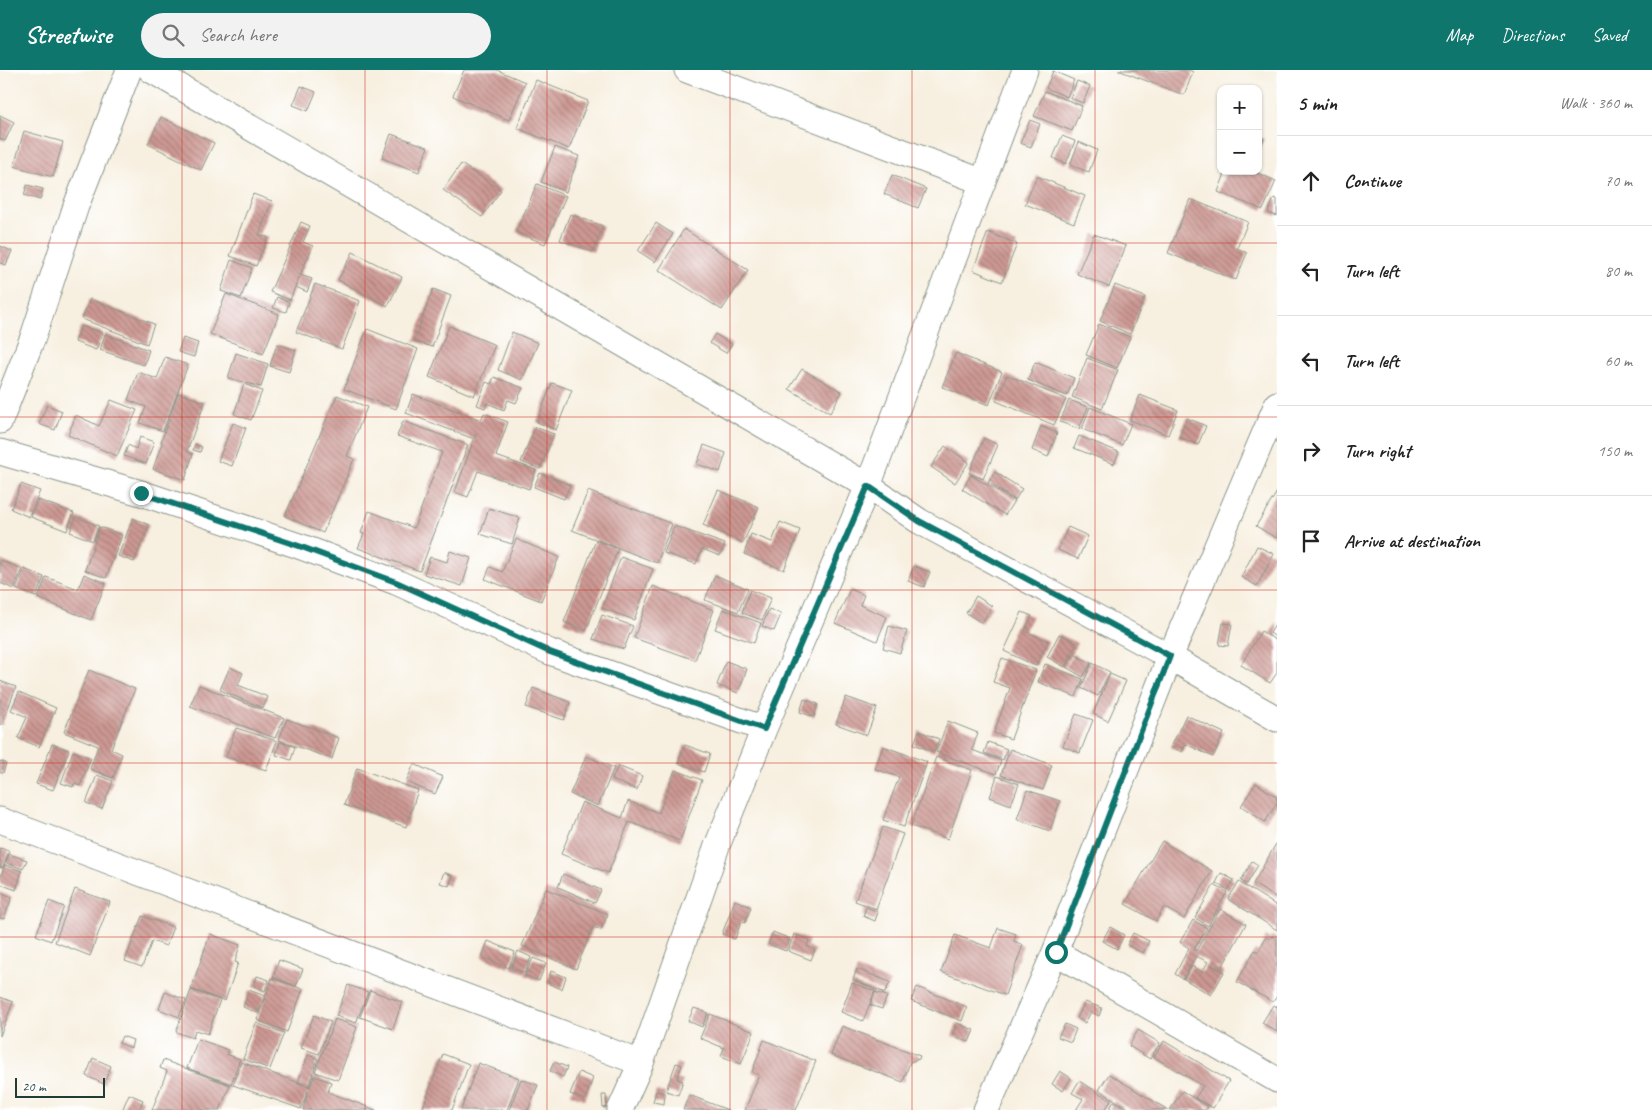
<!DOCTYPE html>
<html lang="en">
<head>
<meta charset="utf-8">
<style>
	body { margin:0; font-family:Caveat,sans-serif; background:#f2f2f2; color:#222 }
	.controls { position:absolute; right:15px; top:15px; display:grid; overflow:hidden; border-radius:10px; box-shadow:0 1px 4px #0004 }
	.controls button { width:45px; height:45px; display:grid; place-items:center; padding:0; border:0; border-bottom:1px solid #e0e0e0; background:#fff; color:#222; font:25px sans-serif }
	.scale { position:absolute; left:15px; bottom:12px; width:90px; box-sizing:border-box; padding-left:5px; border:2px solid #1f3d34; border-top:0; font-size:14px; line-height:18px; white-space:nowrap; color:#1f3d34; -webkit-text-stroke:4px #fff; paint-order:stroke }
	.stop { position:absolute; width:15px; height:15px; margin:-11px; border:4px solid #0f766e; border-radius:50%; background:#fff }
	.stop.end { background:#0f766e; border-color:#fff; box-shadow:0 1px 5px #0008 }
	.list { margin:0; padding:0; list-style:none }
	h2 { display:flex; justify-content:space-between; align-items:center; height:65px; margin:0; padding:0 20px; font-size:21px }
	h2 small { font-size:16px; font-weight:400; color:#767676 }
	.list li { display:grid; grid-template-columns:32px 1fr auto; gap:15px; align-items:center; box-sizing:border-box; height:90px; padding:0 20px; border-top:1px solid #e0e0e0 }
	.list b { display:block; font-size:19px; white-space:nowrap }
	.list em { font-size:16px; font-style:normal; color:#767676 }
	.icon { flex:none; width:28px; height:28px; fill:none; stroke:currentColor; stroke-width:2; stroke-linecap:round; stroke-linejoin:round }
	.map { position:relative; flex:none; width:1277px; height:1040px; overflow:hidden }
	header { display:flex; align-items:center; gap:30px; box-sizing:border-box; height:70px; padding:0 25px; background:#0f766e; color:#fff }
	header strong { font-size:24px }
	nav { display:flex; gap:28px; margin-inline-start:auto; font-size:18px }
	.search { width:350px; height:45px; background:#f2f2f2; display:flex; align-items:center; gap:12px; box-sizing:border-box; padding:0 18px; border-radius:28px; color:#767676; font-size:19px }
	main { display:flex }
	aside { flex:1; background:#fff }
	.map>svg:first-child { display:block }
	.building { fill:url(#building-back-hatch) }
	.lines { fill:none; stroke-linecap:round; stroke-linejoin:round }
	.street-casing { stroke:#8b968a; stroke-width:27 }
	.street { stroke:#fff; stroke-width:25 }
	.route { stroke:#0f766e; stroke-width:6 }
	.grid { fill:none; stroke:#c8321e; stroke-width:1; stroke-opacity:0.55 }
</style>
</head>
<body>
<header>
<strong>Streetwise</strong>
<div class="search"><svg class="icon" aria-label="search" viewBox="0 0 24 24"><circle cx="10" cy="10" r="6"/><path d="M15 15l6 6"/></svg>Search here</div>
<nav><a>Map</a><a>Directions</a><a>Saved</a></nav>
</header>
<main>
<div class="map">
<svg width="1277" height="1040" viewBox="0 0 1277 1040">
	<defs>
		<pattern id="building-back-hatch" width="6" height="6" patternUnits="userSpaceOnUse" patternTransform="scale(1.25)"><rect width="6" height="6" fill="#cd9893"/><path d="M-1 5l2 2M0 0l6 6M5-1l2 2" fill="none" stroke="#a67d79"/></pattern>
	</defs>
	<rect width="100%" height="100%" fill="#fff"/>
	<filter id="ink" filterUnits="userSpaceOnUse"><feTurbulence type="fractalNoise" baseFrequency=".02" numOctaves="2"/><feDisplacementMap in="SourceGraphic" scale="10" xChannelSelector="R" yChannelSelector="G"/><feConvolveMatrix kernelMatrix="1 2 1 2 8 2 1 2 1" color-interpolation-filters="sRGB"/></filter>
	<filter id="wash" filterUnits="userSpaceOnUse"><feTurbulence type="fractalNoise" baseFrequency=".0096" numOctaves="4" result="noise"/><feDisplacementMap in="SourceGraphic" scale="20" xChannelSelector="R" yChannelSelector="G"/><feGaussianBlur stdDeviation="1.12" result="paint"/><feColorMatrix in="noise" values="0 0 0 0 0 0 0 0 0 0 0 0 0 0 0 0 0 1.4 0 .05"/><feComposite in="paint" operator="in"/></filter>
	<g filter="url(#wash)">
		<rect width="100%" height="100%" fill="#f7efdf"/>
		<g id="blocks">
			<path class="building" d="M464 0H497L525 12 509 50 453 26Z
				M1118 0H1189L1193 2 1184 25Z
				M1053 1 1074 10 1067 27 1046 18Z
				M536 10 588 31 569 79 517 58Z
				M1077 11 1090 16 1083 33 1070 28Z
				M301 16 316 22 308 41 293 35Z
				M1045 21 1082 36 1072 61 1034 46Z
				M0 45 14 52 5 71 0 69Z
				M161 47 214 73 201 100 148 74Z
				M1030 50 1040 54 1031 77 1020 73Z
				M24 61 63 72 53 107 14 96Z
				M391 64 428 77 419 102 382 88Z
				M1062 66 1075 71 1066 94 1053 88Z
				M1258 66 1264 69 1258 84Z
				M1079 72 1097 80 1089 102 1070 95Z
				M555 77 579 86 566 122 541 112Z
				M461 94 501 120 482 147 443 120Z
				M1226 101H1253L1276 111 1263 140 1218 122Z
				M892 105 926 119 918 138 884 124Z
				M1037 106 1085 126 1074 153 1025 134Z
				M537 114 566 126 545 174 516 162Z
				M27 115 43 119 40 130 24 125Z
				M253 124 272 131 259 165 268 167 256 196 230 186Z
				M1274 128 1277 129V146L1268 143Z
				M1190 129 1248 152 1237 178 1247 183 1236 210 1168 183Z
				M570 144 603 156 593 182 560 170Z
				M301 152 310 156 303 172 313 176 300 205 312 209 307 222 296 217 299 207 290 230 270 222Z
				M656 153 673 164 655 192 638 181Z
				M684 159 748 200 722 240 659 200Z
				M988 162 1017 174 1002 212 973 200Z
				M1094 164 1126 176 1109 217 1077 204Z
				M0 176 12 181 6 195 0 193Z
				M353 182 402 207 388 236 338 210Z
				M231 190 252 198 241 228 221 221Z
				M315 214 360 231 342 279 296 262Z
				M1115 215 1145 227 1130 264 1100 251Z
				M433 219 451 226 432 277 414 271Z
				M226 224 279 244 263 284 210 264Z
				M277 227 289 232 286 242 273 238Z
				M90 229 154 254 147 274 82 249Z
				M1099 254 1130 267 1117 298 1086 285Z
				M81 256 103 263 96 280 75 272Z
				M449 256 495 275 474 326 429 307Z
				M367 259 418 279 396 339 344 319Z
				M512 262 538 273 522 310 498 300Z
				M105 264 149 280 144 295 100 280Z
				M715 264 732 274 726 283 709 273Z
				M183 268 198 273 194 287 178 282Z
				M277 274 296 280 289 302 270 296Z
				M236 283 268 294 261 317 228 308Z
				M956 283 1002 302 989 335 942 317Z
				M165 287 188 295 163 361 140 353 146 337 128 330 138 302 157 309Z
				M1087 288 1118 300 1102 339 1072 327Z
				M1035 292 1074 308 1067 326 1028 310Z
				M802 299 842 322 830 343 789 319Z
				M1007 305 1066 329 1054 355 996 331Z
				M494 307 523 318 516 333 508 330 504 340 487 333 485 338 477 335 486 312 491 314Z
				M552 313 572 320 556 360 537 352Z
				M244 314 262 321 251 350 234 344Z
				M178 323 205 332 187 381 193 384 185 410 153 399 162 373 161 372Z
				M413 324 481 350 484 343 508 352 496 386 536 400 529 419 478 401 468 427 455 422 476 364 474 369 406 343Z
				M337 325 367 337 347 386 354 389 323 463 285 446Z
				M1140 325 1178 340 1168 365 1130 350Z
				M111 330 137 340 117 386 68 365 76 345 99 356Z
				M1069 330 1088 337 1079 359 1060 352Z
				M47 335 62 341 55 360 39 354Z
				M1090 337 1131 354 1122 375 1082 359Z
				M1187 348 1206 356 1198 375 1179 367Z
				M403 351 468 375 420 501 358 478 364 464 361 463 369 441 414 458 442 382 397 366Z
				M233 353 246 358 232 396 218 391Z
				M1041 356 1057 363 1048 387 1032 380Z
				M535 357 554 364 540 399 521 392Z
				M1079 366 1119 382 1114 394 1074 378Z
				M140 367 154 372 146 394 124 386 128 375 136 379Z
				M984 368 998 375 983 409 969 403Z
				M195 374 202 377 200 382 193 380Z
				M704 375 726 383 720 402 697 394Z
				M945 376 969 392 955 413 931 397Z
				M995 402 1022 419 1015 430 988 413Z
				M540 403 570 415 564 429 534 417Z
				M971 405 1014 431 1005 445 962 419Z
				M21 414 40 421 29 447 11 439Z
				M718 420 759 437 743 473 703 455Z
				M588 421 672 454 657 493 572 460Z
				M1277 422V467L1276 468 1256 456Z
				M38 430 74 443 67 461 31 447Z
				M489 438 520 448 512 474 480 464Z
				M76 447 99 456 93 471 70 462Z
				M133 448 149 455 134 492 118 486Z
				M780 452 800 460 784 500 744 484 751 464 772 472Z
				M674 456 725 474 720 486 702 479 696 494 664 483Z
				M100 457 122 465 106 508 85 500Z
				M1068 457 1088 466 1078 489 1058 480Z
				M516 469 559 487 541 531 485 509 490 497 502 502Z
				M596 470 618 479 586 561 564 552Z
				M1257 476 1274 484 1257 516 1241 507Z
				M450 481 471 488 462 516 424 504 430 487 447 492Z
				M621 487 653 499 634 550 602 538Z
				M0 490 22 499 14 519 0 513Z
				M914 496 930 502 924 517 908 511Z
				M24 499 44 507 36 527 16 519Z
				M84 504 106 513 91 550 38 528 46 507 78 519Z
				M715 505 748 519 738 542 705 530Z
				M653 516 714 540 695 590 634 568Z
				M850 519 864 525 860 535 887 547 877 571 835 553Z
				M750 520 771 528 762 550 742 543Z
				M976 526 992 536 982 553 966 543Z
				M723 539 761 553 754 573 715 559Z
				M769 539 781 544 774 561 762 556Z
				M1022 542 1032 546 1025 561 1048 571 1036 596 1004 581Z
				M602 545 633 556 624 579 593 569Z
				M1277 552V568L1270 563Z
				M1223 553 1232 554 1228 576 1219 575Z
				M889 556 907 561 900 583 883 578Z
				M1261 561 1277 571V603L1270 613 1241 595Z
				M1059 564 1077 573 1065 597 1047 587Z
				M1074 584 1091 593 1083 607 1066 597Z
				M1002 588 1036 600 1011 669 994 663 1010 618 993 612Z
				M726 591 747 599 738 623 717 615Z
				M1092 593 1110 602 1098 626 1081 618Z
				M1045 594 1083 609 1076 627 1038 612Z
				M230 597 243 603 238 615 268 627 263 638 220 620Z
				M89 600 135 619 111 679 122 684 113 708 90 699 98 676 64 662Z
				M1110 604 1126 611 1108 651 1093 644Z
				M0 611 16 617 2 655 0 654Z
				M199 615 284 648 275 668 190 636Z
				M533 618 570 632 564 650 526 637Z
				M19 622 56 638 39 677 18 668 27 647 11 640Z
				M846 627 877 638 867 665 836 654Z
				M804 629 818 634 814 647 800 642Z
				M1076 644 1093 650 1080 683 1063 676Z
				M1186 645 1224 663 1213 687 1186 674 1182 682 1171 677Z
				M287 649 339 668 332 689 279 670Z
				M948 651 978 663 972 680 1001 691 996 704 936 682Z
				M236 658 277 671 266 700 226 687Z
				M919 661 939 669 934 682 914 674Z
				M280 672 295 677 291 690 276 685Z
				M988 672 1007 679 1003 690 984 683Z
				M52 674 69 680 53 720 36 714Z
				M685 675 710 684 704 702 678 693Z
				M883 676 927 692 904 757 883 750 899 707 875 699Z
				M1010 679 1052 695 1043 720 1001 705Z
				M73 681 91 688 80 716 74 714 73 717 61 713Z
				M586 686 614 698 598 736 570 724Z
				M936 687 972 700 948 769 911 756Z
				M0 691 6 693 3 703 0 702Z
				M414 694 443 707 435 724 406 712Z
				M618 696 642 706 637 720 612 710Z
				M357 698 418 720 406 757 344 735Z
				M675 700 702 710 680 771 629 752 608 803 561 784 582 732 622 748 628 731 659 743Z
				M97 705 113 711 102 739 86 733Z
				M997 706 1019 714 1011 735 990 727Z
				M1256 713 1277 727V733L1265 752 1241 736Z
				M1027 720 1060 731 1050 761 1017 749Z
				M883 757 903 764 876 839 855 831Z
				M1162 771 1212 801 1184 849 1164 837 1156 851 1125 834Z
				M1277 772V828L1253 814Z
				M0 778 9 781 3 798 0 797Z
				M9 784 27 790 23 799 6 793Z
				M1252 791 1258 795 1247 814 1241 811Z
				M5 795 22 801 16 820 0 814V808Z
				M444 802 453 806 449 816 440 813Z
				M1221 803 1234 810 1228 820 1216 813Z
				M563 804 601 820 595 833 558 817Z
				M1239 812 1277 836V860L1228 829Z
				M1214 815 1227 822 1208 856 1195 848Z
				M75 819 110 832 90 886 55 872Z
				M546 819 608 844 601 860 593 857 576 899 522 876Z
				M0 822 12 827 4 849 0 848Z
				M735 830 751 837 745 853 741 852 735 869 722 864Z
				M49 831 64 837 51 871 36 865Z
				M866 837 878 842 875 851 863 846Z
				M1220 839 1246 854 1221 899 1211 895 1224 902 1211 925 1184 909 1192 896 1202 902 1208 892 1196 886 1183 909 1175 904 1189 878 1180 872 1193 850 1207 858 1194 880 1196 881Z
				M142 846 173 857 166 876 152 871 142 897 125 891Z
				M1110 857 1124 865 1117 879 1102 871Z
				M998 858 1016 864 1014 871 1023 875 1005 925 941 902 955 865 991 878Z
				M773 862 790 869 786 881 768 874Z
				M1133 863 1149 871 1143 883 1127 875Z
				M210 864 240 875 235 892 238 893 225 931 191 919Z
				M794 864 809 870 807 876 815 880 811 890 788 881Z
				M1272 866 1277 869V926L1273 932 1237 912 1255 880 1258 882 1266 867 1270 869Z
				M488 871 515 882 509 898 482 887Z
				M518 881 531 887 525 903 511 898Z
				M533 888 546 893 539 911 525 905Z
				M279 890 303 899 296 916 273 907Z
				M857 899 890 912 885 923 853 910Z
				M551 901 566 907 562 919 547 913Z
				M257 906 269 910 265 921 254 916Z
				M272 908 303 919 287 962 257 950Z
				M852 913 875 921 863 951 841 942Z
				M348 915 368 922 356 953 336 946Z
				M917 917 967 937 962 951 911 931Z
				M191 920 220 930 208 964 195 960 193 968 176 962Z
				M249 920 265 926 258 943 243 937Z
				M370 920 402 932 393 959 360 947Z
				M165 922 186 930 179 947 159 939Z
				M875 922 887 926 882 939 870 935Z
				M0 927 13 932 0 966Z
				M1085 932 1102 938 1099 946 1091 942 1085 953 1077 948Z
				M1273 935 1276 937 1277 935V962L1262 953Z
				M694 938 708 943 702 957 688 951Z
				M710 944 754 962 741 994 721 986 724 978 700 968Z
				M314 945 331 952 319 984 301 978Z
				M335 949 357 957 338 1010 315 1002Z
				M256 953 284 963 270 999 243 989Z
				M957 953 974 960 969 972 952 966Z
				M1065 954 1076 959 1071 972 1058 967Z
				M842 956 920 986 919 989 910 992 903 1012 831 985Z
				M1138 960 1160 973 1150 989 1129 976Z
				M122 966 133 970 131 978 119 973Z
				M198 969 228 980 226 984 240 989 231 1014 187 998Z
				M764 970 816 991 796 1040H745L759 1005 752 1002Z
				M1164 971 1229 1011 1213 1038 1195 1028 1203 1016 1154 987Z
				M443 984 469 994 452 1040H422Z
				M308 985 318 989 309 1016 298 1012Z
				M93 988 111 996 104 1014 86 1006Z
				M163 990 230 1015 220 1040H152L167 1001 160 998Z
				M241 992 310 1017 314 1006 331 1012 328 1022 376 1040H303L308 1021 301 1039 233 1015Z
				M554 992 567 997 563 1007 550 1001Z
				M478 993 519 1008 507 1040H461Z
				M676 993 682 995 677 1009 683 1011 678 1025 666 1021Z
				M1060 1001 1071 1008 1063 1021 1052 1014Z
				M579 1002 593 1008 585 1030 570 1024Z
				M1109 1004 1168 1040H1131L1099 1020Z
				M521 1009 538 1015 528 1040H509Z
				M1079 1011 1111 1030 1105 1040H1076L1083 1029 1072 1023Z
				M656 1021 665 1023 664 1034 653 1032Z
				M1182 1021 1208 1037 1205 1040H1170Z
				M129 1024 143 1030 139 1040H127L123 1038Z
				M602 1025H606L607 1037 603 1038Z
				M689 1025 728 1040H683Z
				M1114 1031 1123 1037 1121 1040H1109Z"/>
		</g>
	</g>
	<g filter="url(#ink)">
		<use href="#blocks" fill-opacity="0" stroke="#8b968a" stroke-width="1"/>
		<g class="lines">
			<g class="street-casing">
				<path id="street" d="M151 0 868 416 919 451 1170 587 1277 649
					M687 0 983 112
					M0 351 33 267 76 136 129 0
					M0 382 141 423 299 476 396 512 550 582 764 659
					M0 750 641 993
					M1055 882 1277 1010
					M620 1040 641 993 717 776 764 659 868 416 1025 0
					M986 1040 1055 882 1170 587 1277 334"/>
			</g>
			<use href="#street" class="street"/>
		</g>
	</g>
	<g class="lines" filter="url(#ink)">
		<path class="route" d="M141 423 299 476 396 512 550 582 764 659 868 416 919 451 1170 586 1056 882"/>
	</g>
	<path class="grid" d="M182 0V1040M365 0V1040M547 0V1040M730 0V1040M912 0V1040M1095 0V1040M0 173H1277M0 347H1277M0 520H1277M0 693H1277M0 867H1277"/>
</svg>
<div class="controls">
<button>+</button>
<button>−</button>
</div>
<div class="scale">20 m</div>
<div class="stop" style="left:1056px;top:882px"></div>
<div class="stop end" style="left:141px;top:423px"></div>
</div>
<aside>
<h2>5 min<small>Walk · 360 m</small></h2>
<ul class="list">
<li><svg class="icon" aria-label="ahead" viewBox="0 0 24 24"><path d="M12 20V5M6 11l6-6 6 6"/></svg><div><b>Continue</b></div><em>70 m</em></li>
<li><svg class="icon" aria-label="left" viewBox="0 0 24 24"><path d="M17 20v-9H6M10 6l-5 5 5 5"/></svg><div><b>Turn left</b></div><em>80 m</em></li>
<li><svg class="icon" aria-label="left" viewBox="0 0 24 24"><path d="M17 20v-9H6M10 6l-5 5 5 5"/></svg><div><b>Turn left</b></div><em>60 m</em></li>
<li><svg class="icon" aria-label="right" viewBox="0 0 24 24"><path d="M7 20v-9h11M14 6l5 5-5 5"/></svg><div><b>Turn right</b></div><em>150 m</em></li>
<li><svg class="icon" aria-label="arrive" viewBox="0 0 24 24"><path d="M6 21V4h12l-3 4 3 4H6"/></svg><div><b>Arrive at destination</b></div></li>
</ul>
</aside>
</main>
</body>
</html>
